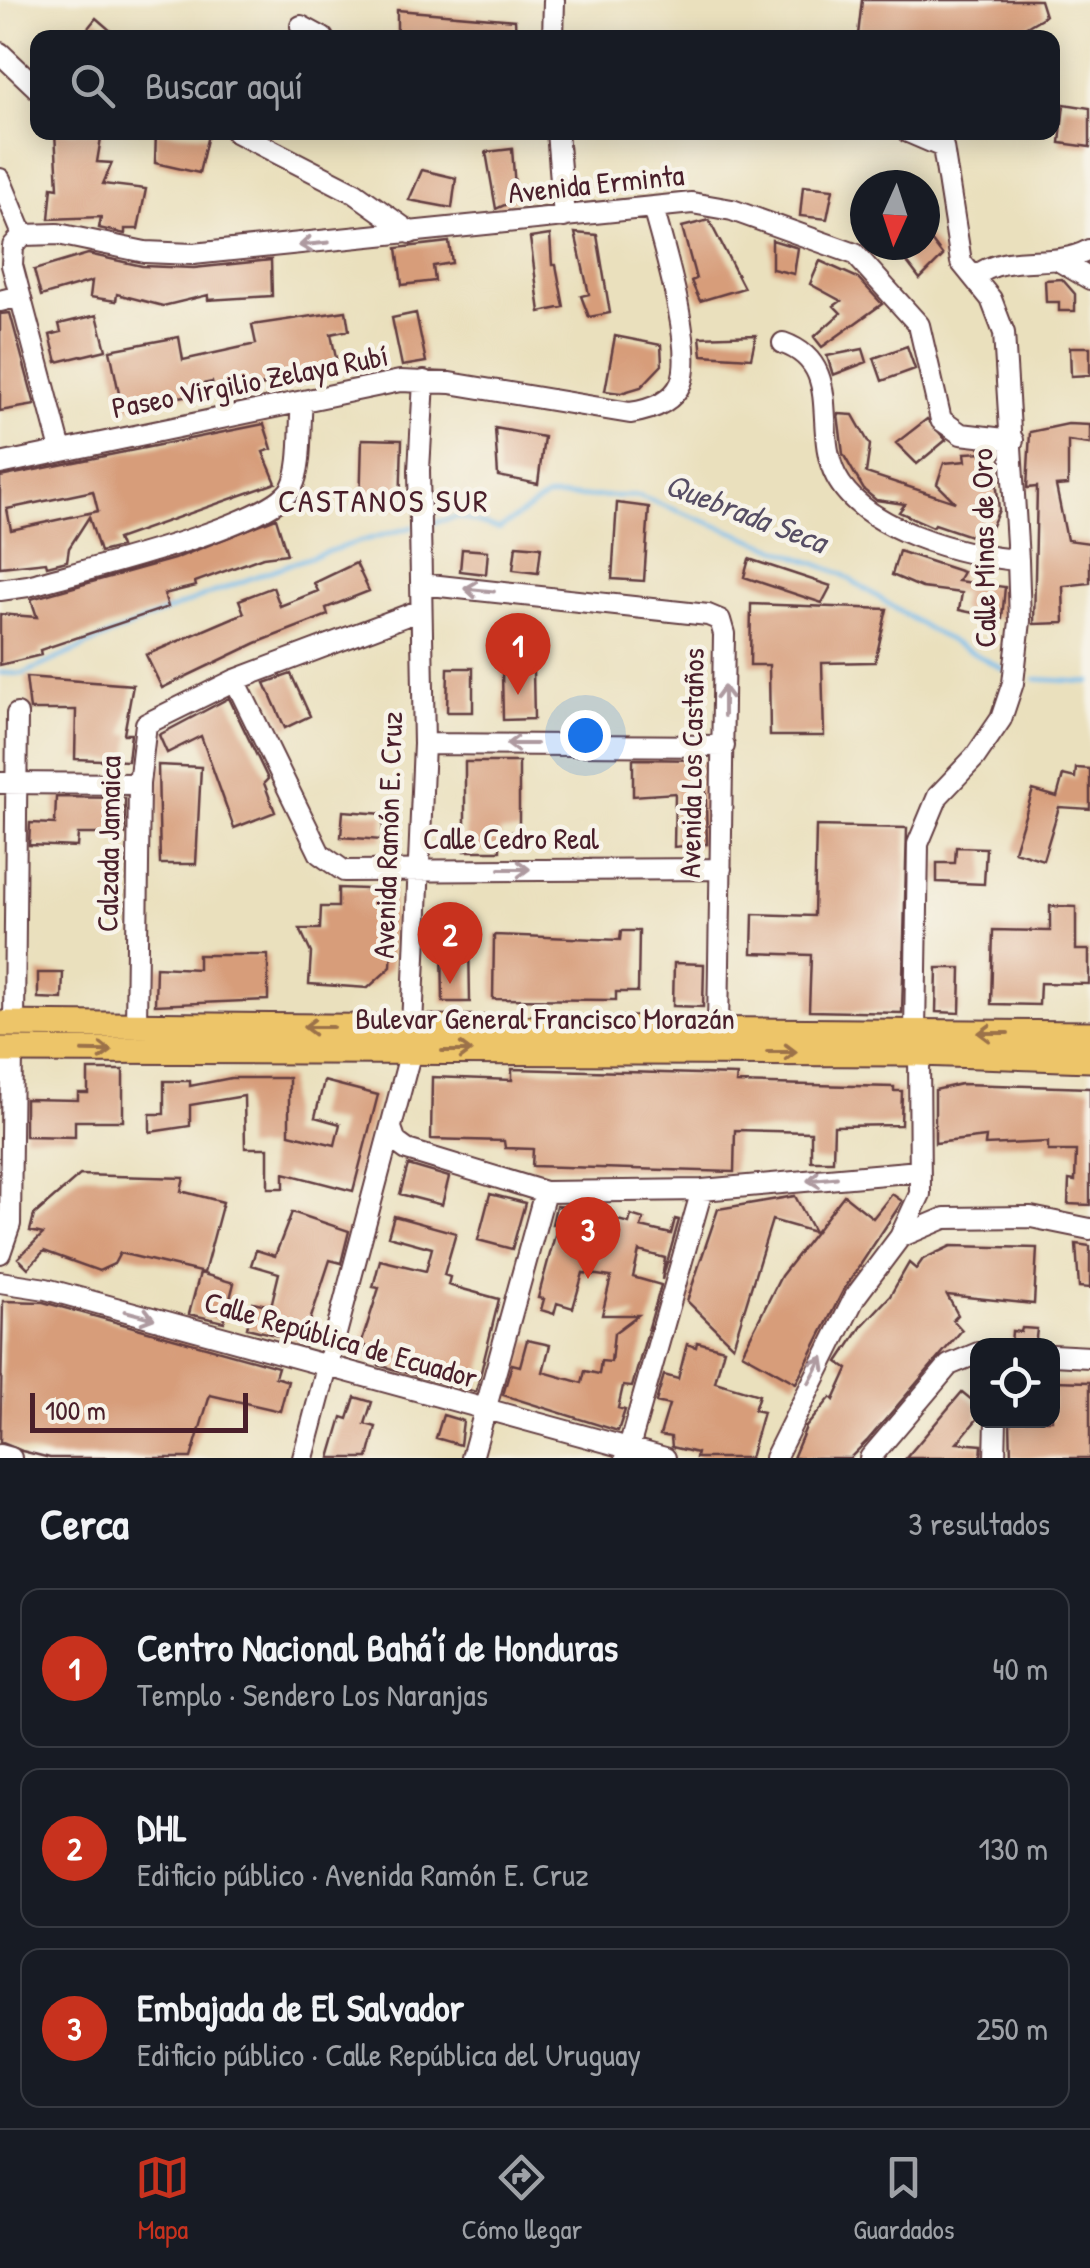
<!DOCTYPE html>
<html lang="es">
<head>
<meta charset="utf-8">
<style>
	body { margin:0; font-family:"Patrick Hand",sans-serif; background:#242831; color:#f1f3f6 }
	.controls { position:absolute; right:30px; bottom:30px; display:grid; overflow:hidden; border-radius:20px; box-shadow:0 5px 25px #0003 }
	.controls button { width:90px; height:90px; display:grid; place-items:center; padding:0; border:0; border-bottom:2px solid #363941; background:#171b24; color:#f1f3f6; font:50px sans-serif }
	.compass { position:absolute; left:850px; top:170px; width:90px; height:90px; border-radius:50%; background:#171b24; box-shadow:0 5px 25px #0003; rotate:183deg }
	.scale { position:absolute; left:30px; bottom:25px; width:218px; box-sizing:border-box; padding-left:10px; border:5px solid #4a1f2b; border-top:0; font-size:28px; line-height:35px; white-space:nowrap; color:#4a1f2b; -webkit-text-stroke:8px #f7f3e8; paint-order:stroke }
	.you { position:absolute; left:585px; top:735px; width:35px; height:35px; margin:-25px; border:8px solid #fff; border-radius:50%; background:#1a73e8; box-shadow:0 0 0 15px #1a73e833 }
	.badge { display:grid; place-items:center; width:65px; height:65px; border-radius:50%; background:#c8321e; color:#fff; font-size:32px; font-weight:700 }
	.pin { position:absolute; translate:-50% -82px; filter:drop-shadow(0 2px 5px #0008) }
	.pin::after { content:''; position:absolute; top:52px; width:35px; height:30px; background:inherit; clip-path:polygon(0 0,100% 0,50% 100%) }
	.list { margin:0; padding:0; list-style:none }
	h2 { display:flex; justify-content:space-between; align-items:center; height:130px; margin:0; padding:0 40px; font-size:42px }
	h2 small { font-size:32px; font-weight:400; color:#9ea1a6 }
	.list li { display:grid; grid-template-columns:65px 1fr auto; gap:30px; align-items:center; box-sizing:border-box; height:160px; margin:0 20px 20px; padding:0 20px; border:2px solid #363941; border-radius:20px }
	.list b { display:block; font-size:38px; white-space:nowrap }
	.list p { margin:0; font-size:32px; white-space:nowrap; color:#9ea1a6 }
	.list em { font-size:32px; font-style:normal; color:#9ea1a6 }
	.icon { flex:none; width:55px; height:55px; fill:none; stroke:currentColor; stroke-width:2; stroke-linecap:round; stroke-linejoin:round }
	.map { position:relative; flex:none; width:1090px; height:1458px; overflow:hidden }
	.search { position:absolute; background:#171b24; box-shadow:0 5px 25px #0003; left:30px; right:30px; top:30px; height:110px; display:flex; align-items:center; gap:25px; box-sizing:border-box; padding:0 35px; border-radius:20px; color:#9ea1a6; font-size:38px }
	.sheet { height:670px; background:#171b24 }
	nav { display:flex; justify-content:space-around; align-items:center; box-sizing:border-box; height:140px; border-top:2px solid #363941; background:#171b24; font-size:28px; color:#9ea1a6 }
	nav a { display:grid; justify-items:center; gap:5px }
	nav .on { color:#c8321e }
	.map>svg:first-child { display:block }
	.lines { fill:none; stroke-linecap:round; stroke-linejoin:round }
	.stream { stroke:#75bced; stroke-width:4 }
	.building { fill:#d79d7a; fill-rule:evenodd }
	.minor-casing { stroke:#623c41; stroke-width:24 }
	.major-casing { stroke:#623c41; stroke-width:29 }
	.minor { stroke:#fff; stroke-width:20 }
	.major { stroke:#edc569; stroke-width:25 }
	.oneway { stroke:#ae9aa0 }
	.oneway2 { stroke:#9c724a }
	.labels { text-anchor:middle; stroke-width:9; stroke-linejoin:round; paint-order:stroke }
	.street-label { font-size:30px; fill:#4a1f2b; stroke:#f7f3e8 }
	.neighbourhood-label { font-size:32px; letter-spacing:2.5px; fill:#4a1f2b; stroke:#f7f3e8 }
	.water-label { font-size:32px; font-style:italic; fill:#574e65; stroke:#f7f3e8 }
</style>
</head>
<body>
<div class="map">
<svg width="1090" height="1458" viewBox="0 0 1090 1458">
	<rect width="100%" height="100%" fill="#f7f3e8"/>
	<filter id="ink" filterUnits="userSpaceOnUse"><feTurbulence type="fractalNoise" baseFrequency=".01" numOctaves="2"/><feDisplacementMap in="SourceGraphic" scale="20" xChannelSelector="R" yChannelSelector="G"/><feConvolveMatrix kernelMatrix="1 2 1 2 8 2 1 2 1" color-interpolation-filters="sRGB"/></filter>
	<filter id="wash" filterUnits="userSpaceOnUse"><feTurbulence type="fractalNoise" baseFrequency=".0048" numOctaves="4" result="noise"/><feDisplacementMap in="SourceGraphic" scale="40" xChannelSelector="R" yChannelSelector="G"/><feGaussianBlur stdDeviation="2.25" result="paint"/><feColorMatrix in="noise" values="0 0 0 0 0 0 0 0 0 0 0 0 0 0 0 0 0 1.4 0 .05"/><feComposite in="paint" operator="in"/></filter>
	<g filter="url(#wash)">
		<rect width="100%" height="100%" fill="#eae0bd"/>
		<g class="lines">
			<path class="stream" d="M427 524 457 517 499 529 547 497 639 496 840 573 928 629 1005 670
				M0 673 23 674C150 617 278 561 413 527
				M1035 679 1090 682"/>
		</g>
		<g id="blocks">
			<path class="building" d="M862 0H1040L1045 16 1008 38H884L858 35Z
				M397 10 515 20 516 38H397Z
				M96 18 119 38H80Z
				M1064 104 1090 108V147L1060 143Z
				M55 132H102L97 162 112 163 103 184 146 189 138 229H125V234L99 228 101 217 49 219 52 187 58 188Z
				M156 132 208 135 199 173 155 163Z
				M512 149 516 200 496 209 486 152Z
				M422 170 456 178 452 208 409 200Z
				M803 186 833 189 827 219 800 216Z
				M709 220 744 288 700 301 691 281 696 279 682 227Z
				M925 232 943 256 920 279 894 245H925Z
				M575 233 597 235 610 313 589 317 581 296 589 294Z
				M550 235 552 265H556L564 307 540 312 530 238Z
				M772 240 798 248 794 274 772 269Z
				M449 242 452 263 433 266 435 281 402 285 397 248Z
				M88 254 142 266 194 268 271 260 272 296 208 300V295L163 306 117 294 116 301 90 297 92 281 41 296 34 270Z
				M820 261 858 278 882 304 822 347 814 337 841 313 834 306 841 301 810 284Z
				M1062 279 1075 294V311H1059V302H1046L1045 280Z
				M346 311 349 330 331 334 337 363 302 370 304 380 214 392 212 382 189 387 190 395 122 408 110 350 179 337 183 360 256 344 252 325Z
				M10 313 35 405 0 411V314Z
				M416 313 426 362 402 366 392 318Z
				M97 315 106 350 57 362 50 335 61 332 59 324Z
				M756 335 751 358 702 355 700 337Z
				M615 336 661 345 662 365 641 387 621 393 605 391Z
				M907 346 915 369 882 381 874 358Z
				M1070 347H1090V375L1071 376Z
				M863 349 867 362 833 375 827 356Z
				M838 414 853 415 870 445 866 473 955 502 937 484 944 463 966 461 965 453 986 452 987 469 995 468 999 510 985 541 935 524 933 527 899 512 905 504 876 500 864 490 843 454Z
				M927 419 946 440 917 464 896 443Z
				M264 424 272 449 263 452 276 483 117 539 120 547 100 552 89 517 69 548 67 561 47 566 46 562 0 567V477ZM93 491 98 511 11 530 7 509Z
				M1068 424 1090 425V444L1068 441V485L1056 486 1067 540 1090 543V583L1063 586 1064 623 1034 624 1037 487 1027 488 1030 432Z
				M495 428 544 437 538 484 498 476Z
				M362 439 402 440 400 509 360 507Z
				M617 503 649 507 644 581 612 579Z
				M276 518 287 554 263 557 195 582 196 586 164 594 168 607 40 650 41 655 0 665V614L37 617 31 599 174 559Z
				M516 545 541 547 538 573 513 570Z
				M462 549 488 551 486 574 460 571Z
				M899 551 963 572 958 581 1005 587 1002 619 959 610 962 593 922 588 892 575Z
				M749 559 831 586 822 603 744 577Z
				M356 563 369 591 326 608 328 615 256 643 162 688 146 655 244 613 239 600 273 587 280 606 318 591 314 583Z
				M751 604 887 609 875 662 822 663 824 736H770L769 665H750Z
				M448 668H473V712H447Z
				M502 670H533L534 719 503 720Z
				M291 674 310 716 285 728 265 683Z
				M26 677 133 685 124 734H131L128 761 75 759 76 710H30Z
				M229 698 268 779 264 783 275 812 234 828 201 736 167 753 159 735Z
				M633 759 705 760 707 844 674 847 675 793 633 796Z
				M465 762H519V832H500V851H465Z
				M158 765 201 767 196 864H160Z
				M1076 768 1090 769V809L1059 807 1043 860 1014 851 1033 790 1057 797 1063 775 1075 778Z
				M56 797 125 798V834H78L77 847 29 845 30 823 55 824Z
				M343 811 384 814 382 840 341 837Z
				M816 826 907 828 902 1013 809 1011 811 955 752 953 753 914 814 916Z
				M956 847 986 848 984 884 937 882V863H955Z
				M338 888 394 890 391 967 368 988 309 984 311 953 300 929H320L321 907H338Z
				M1050 906 1076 907V950H1089V984L1040 983 1039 1005 991 1004 993 930 1050 931Z
				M621 931H639L638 992H616V1000L493 999 494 935 620 940Z
				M442 940H469L470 1002H443Z
				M198 955H268V1000L155 1005 156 967 198 969Z
				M674 963 704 964 703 1007 673 1006Z
				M937 968H961L960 1013 936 1012Z
				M38 973H63L62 999 38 998Z
				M512 1069 737 1075 736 1083 894 1087V1091H902L901 1125 834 1126 833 1161H811V1132L735 1130 734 1172 532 1166 533 1149 505 1148 504 1141 431 1139 432 1077 512 1080Z
				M88 1070H123V1121H75V1137L25 1136V1099L78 1100V1093H88Z
				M231 1078H289V1134L335 1145 340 1124 315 1117 324 1081 378 1095 353 1191 284 1173V1188H268V1148H245L244 1096 190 1105V1126L150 1132V1114H164V1081H190V1086Z
				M961 1084 1090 1088V1205L1068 1204 1069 1180 1075 1181 1076 1151H1048V1142L985 1145 986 1137 935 1143V1090Z
				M408 1165 449 1177 442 1205 400 1194Z
				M80 1175 184 1178 181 1191 223 1202 204 1273 120 1253 114 1264 99 1271 44 1251 28 1268 18 1258 43 1234 30 1231 34 1215Z
				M490 1194 525 1203 512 1249 478 1240Z
				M892 1194 902 1201 898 1208 843 1291 796 1383 742 1353 781 1276 844 1195 873 1218Z
				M795 1196 814 1232 772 1220 733 1346 687 1301 718 1209Z
				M556 1206 583 1208 573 1234 580 1236 576 1253 598 1258 607 1217 629 1223 631 1215 644 1219 641 1227 671 1234 675 1219 679 1220 662 1280 665 1258 639 1251 633 1277 661 1285 632 1387 623 1386 618 1408 625 1410 618 1431 503 1395 512 1364 520 1366 527 1340 550 1345 543 1372 582 1383 585 1371 599 1374 601 1361 611 1362 614 1333 638 1315H602L611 1277 583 1273 573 1308 557 1303 554 1314 541 1310 544 1299 538 1298 558 1224H552Z
				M292 1212 349 1231 341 1263 330 1260 303 1342 247 1328 253 1302 271 1306 279 1273 251 1265 256 1250 275 1256Z
				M394 1216 456 1233 444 1275 450 1277 448 1285 499 1299 476 1392 378 1365 379 1358 364 1354 366 1346 361 1344 379 1288 373 1287 380 1260 426 1271 432 1248 388 1236Z
				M1076 1244 1090 1246V1288L1079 1287Z
				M951 1246 1037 1248 1034 1304 947 1295 958 1315 953 1320 962 1330 867 1441 850 1458H793L806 1427 831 1397 834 1400 848 1369 838 1362 862 1326 890 1296 909 1263 916 1269 923 1259Z
				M200 1273 234 1283 224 1322 189 1314Z
				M3 1301 43 1302 278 1367 275 1377 288 1381 280 1411 210 1395 191 1458H50L22 1451 0 1442Z
				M1022 1328 1037 1329 1035 1346 1011 1344 1012 1331 1021 1332Z
				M697 1342 724 1349 715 1382 759 1395 754 1410 763 1412 750 1458H696L697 1453 672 1447 671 1437 660 1435 669 1405 656 1402 664 1375 678 1379 687 1344 696 1347Z
				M1052 1381 1090 1382V1458H1011L1010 1420H1052Z
				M962 1392 978 1405V1418L957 1443 982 1445 981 1458H906Z
				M355 1397 372 1402 365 1424 376 1427 368 1458H330L342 1417 348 1419Z
				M443 1415 463 1421 460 1445 436 1438Z"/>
		</g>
	</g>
	<g filter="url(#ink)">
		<use href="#blocks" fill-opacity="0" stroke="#623c41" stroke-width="2.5"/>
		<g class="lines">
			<g class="minor-casing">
				<path id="minor" d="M301 26 323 38
					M553 38 554 0
					M0 53 38 89
					M236 132 355 193 411 233
					M557 132 564 217
					M908 132 943 147 961 262 991 299 1004 333 1018 560 1020 621 1013 683 1001 719 975 757 938 796 918 844 915 1032
					M0 179 23 235
					M1061 262 1090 279
					M974 277C1008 250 1052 270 1089 250
					M0 301 20 296
					M783 343C845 365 812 429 836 476 863 529 963 556 1018 560
					M61 450 12 265 13 246 23 235 58 234 145 252 193 254 692 203 732 210 855 254 919 325 941 420 961 434 1013 440
					M0 464 400 381 450 383 630 413C651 410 672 403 681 383 695 349 663 245 653 208
					M421 584 708 615 720 620 724 634 718 1030
					M0 590 28 586C76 572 272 526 292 487 303 465 299 427 302 403
					M235 680 320 854 344 871 721 869
					M424 744 724 746
					M0 783 139 784
					M14 1024 17 714
					M136 1025 139 784 146 724 235 680 421 610
					M391 1128 396 1142 407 1150 545 1192 702 1190 919 1171
					M900 1237 920 1194 919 1053
					M0 1253 10 1224 12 1050
					M0 1282 46 1289 665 1458
					M1052 1355 1090 1357
					M0 1455 11 1458
					M303 1458 411 1051 424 744 419 470 424 381
					M472 1458 545 1192
					M626 1458 702 1190
					M775 1458 855 1297 900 1237 945 1218 1031 1217 1090 1229
					M870 1458 949 1365 978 1353
					M995 1458 996 1420"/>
			</g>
			<g class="major-casing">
				<path id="major" d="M0 1024 1090 1034
					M0 1050 919 1053 1090 1059"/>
			</g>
			<use href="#minor" class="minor"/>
			<use href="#major" class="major"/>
		</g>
		<defs><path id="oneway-shaft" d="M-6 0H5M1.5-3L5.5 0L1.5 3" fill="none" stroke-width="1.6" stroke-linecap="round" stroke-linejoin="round" transform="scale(2.5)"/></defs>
		<g class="oneway">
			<use href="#oneway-shaft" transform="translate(314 244) rotate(174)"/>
			<use href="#oneway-shaft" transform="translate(479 590) rotate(-174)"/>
			<use href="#oneway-shaft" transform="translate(724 701) rotate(-90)"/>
			<use href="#oneway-shaft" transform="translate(521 744) rotate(-180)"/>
			<use href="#oneway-shaft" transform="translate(515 869)"/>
			<use href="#oneway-shaft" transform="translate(822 1179) rotate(174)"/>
			<use href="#oneway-shaft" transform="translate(140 1315) rotate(15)"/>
			<use href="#oneway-shaft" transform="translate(816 1370) rotate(-62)"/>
		</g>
		<g class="oneway2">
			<use href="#oneway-shaft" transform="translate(318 1027) rotate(-180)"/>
			<use href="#oneway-shaft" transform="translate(993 1033) rotate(-180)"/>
			<use href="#oneway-shaft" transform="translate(97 1051) rotate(1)"/>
			<use href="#oneway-shaft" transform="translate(457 1051)"/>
			<use href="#oneway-shaft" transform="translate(782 1052)"/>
		</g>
	</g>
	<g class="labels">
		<g class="street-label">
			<text transform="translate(596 184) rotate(-6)" y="10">Avenida Erminta</text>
			<text transform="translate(250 382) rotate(-11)" y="10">Paseo Virgilio Zelaya Rubí</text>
			<text transform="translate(984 548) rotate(-91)" y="10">Calle Minas de Oro</text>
			<text transform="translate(692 763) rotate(-89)" y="10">Avenida Los Castaños</text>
			<text transform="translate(388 835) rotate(-88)" y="10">Avenida Ramón E. Cruz</text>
			<text x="511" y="849">Calle Cedro Real</text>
			<text transform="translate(109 844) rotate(-89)" y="10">Calzada Jamaica</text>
			<text x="545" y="1029">Bulevar General Francisco Morazán</text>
			<text transform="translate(341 1340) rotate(16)" y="10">Calle República de Ecuador</text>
		</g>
		<g class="neighbourhood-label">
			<text x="384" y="512">CASTANOS SUR</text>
		</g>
		<g class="water-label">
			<text transform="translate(746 513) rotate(21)" y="11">Quebrada Seca</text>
		</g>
	</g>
</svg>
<div class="controls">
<button><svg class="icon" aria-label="locate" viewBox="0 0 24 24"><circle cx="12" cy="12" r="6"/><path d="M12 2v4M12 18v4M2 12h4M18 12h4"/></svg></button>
</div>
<svg class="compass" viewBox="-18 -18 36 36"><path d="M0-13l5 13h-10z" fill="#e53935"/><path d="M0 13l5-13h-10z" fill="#9ea1a6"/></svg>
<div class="scale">100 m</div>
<div class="you"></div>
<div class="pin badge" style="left:518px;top:695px">1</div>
<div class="pin badge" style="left:450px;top:984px">2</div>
<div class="pin badge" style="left:588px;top:1279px">3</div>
<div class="search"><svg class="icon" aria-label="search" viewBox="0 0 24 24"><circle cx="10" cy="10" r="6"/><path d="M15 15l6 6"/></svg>Buscar aquí</div>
</div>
<section class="sheet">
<h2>Cerca<small>3 resultados</small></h2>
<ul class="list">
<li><span class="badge">1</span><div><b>Centro Nacional Bahá'í de Honduras</b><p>Templo · Sendero Los Naranjas</p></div><em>40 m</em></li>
<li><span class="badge">2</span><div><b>DHL</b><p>Edificio público · Avenida Ramón E. Cruz</p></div><em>130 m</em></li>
<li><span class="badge">3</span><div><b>Embajada de El Salvador</b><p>Edificio público · Calle República del Uruguay</p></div><em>250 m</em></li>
</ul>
</section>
<nav>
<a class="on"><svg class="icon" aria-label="map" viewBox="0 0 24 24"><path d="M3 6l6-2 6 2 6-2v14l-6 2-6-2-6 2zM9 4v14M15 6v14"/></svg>Mapa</a>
<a><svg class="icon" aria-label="directions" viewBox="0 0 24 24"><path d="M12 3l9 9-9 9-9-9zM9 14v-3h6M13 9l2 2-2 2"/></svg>Cómo llegar</a>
<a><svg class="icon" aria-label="saved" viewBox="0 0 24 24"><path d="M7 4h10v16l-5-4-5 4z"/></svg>Guardados</a>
</nav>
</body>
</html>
